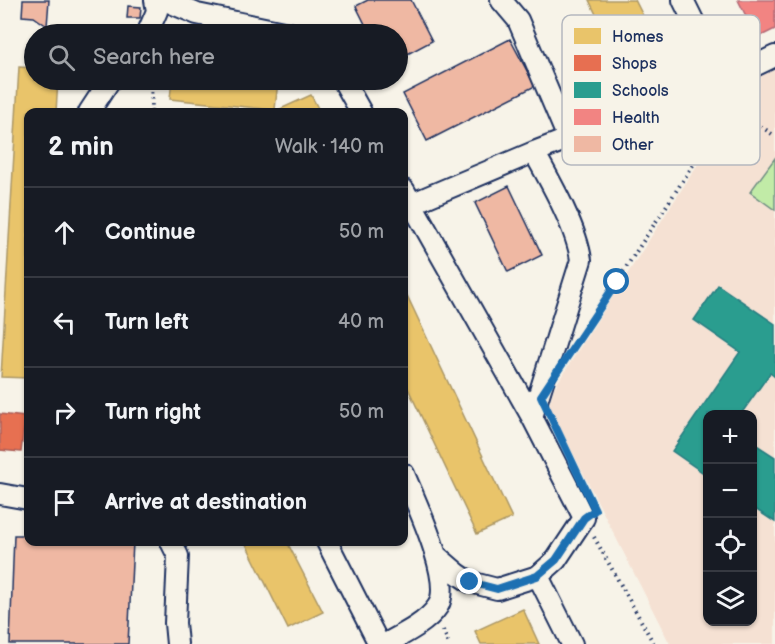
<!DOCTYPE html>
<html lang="en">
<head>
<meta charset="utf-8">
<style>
	body { margin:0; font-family:"Balsamiq Sans",sans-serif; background:#242831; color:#f1f3f6 }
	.controls { position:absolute; right:18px; bottom:18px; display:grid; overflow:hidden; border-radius:12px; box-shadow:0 2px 4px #0004 }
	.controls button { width:54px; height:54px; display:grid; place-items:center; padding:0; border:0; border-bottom:2px solid #363941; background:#171b24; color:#f1f3f6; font:30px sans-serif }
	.stop { position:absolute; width:18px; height:18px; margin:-14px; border:4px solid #1f6fb2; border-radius:50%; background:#fff }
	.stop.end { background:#1f6fb2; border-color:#fff; box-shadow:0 2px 6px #0008 }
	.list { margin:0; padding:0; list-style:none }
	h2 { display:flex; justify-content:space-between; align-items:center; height:78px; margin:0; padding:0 24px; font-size:26px }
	h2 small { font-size:20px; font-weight:400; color:#9ea1a6 }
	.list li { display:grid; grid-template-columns:39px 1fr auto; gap:18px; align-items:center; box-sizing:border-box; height:90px; padding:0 24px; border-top:2px solid #363941 }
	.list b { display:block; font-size:22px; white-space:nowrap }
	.list em { font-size:20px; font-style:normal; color:#9ea1a6 }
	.icon { flex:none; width:33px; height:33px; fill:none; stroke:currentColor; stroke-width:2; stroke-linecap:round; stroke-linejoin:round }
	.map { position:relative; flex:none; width:775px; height:644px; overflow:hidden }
	.search { position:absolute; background:#171b24; box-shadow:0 2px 4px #0004; left:24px; top:24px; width:384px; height:66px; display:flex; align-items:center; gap:15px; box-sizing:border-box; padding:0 21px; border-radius:33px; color:#9ea1a6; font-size:22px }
	.panel { position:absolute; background:#171b24; box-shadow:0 2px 4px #0004; left:24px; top:108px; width:384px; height:438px; border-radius:12px }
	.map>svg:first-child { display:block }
	.built { fill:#f5e1d3; fill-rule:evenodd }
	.green { fill:#c1eba7; stroke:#6e8d82; stroke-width:1.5 }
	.homes { fill:#e9c46a; stroke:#ab9766; stroke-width:1.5 }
	.shops { fill:#e76f51; stroke:#aa5c55; stroke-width:1.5 }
	.schools { fill:#2a9d8f; stroke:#267c80; stroke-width:1.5 }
	.health { fill:#f28482; stroke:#b26a77; stroke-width:1.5 }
	.building { fill:#efb8a3; stroke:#1b2f5e; stroke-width:1.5 }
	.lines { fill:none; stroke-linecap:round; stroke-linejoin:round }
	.minor-casing { stroke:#1b2f5e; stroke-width:24 }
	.path { stroke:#1b2f5e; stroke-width:4; stroke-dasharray:1.5 4.5; stroke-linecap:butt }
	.minor { stroke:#f7f3e8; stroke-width:20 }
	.route { stroke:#1f6fb2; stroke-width:8 }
	.key { fill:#f7f3e8; stroke:#b5b8bf; stroke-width:1.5 }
	.key-label { font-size:16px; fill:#1b2f5e }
</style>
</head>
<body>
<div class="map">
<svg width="775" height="644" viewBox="0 0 775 644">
	<rect width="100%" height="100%" fill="#f7f3e8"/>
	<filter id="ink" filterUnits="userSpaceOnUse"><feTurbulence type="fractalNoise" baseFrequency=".0167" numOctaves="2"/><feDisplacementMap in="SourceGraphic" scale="12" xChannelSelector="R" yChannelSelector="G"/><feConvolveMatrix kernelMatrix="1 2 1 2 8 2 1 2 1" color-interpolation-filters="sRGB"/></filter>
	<g filter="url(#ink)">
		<path class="built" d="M775 69V644H670L549 406 554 388 723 125 761 76ZM708 414H752V622H708Z"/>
		<path class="green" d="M775 158V210L750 192Z"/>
		<path class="homes" d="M589 0H635L669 67 631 86Z
			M19 67 34 68V80H58L56 112H28V378L1 377Z
			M172 80H278L275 110 170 99Z
			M311 95 320 112H276V111Z
			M404 289 512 518 477 534 404 380Z
			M245 542H287L323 612 288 629Z
			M523 609 539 644H481L475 631Z"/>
		<path class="shops" d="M0 414 25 417 21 452 0 450Z"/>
		<path class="schools" d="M718 285 775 324V377L770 373 741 414H708V476L672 451 740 352 694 320Z
			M752 442 775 457V522L752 507Z"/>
		<path class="health" d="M738 0H775V29L757 38Z"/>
		<path class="building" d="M23 0H49L47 26 34 17 22 16Z
			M368 0H411L432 41 398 59V34H370L356 6Z
			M128 6 141 7 140 18H127Z
			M510 39 535 86 427 141 403 94Z
			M509 186 542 255 508 272 475 203Z
			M14 535H28V542H133L128 644H10Z"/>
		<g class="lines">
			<g class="minor-casing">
				<path id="minor" d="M164 0 197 14 293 34
					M501 0 518 20 568 138
					M683 0 722 79
					M147 34 157 11 155 0
					M343 80 361 112
					M89 112 110 80
					M404 190 532 417 584 518 556 560 538 576 497 589 470 582 458 574 437 556
					M411 204 534 152 746 70 775 56
					M532 417 581 260C577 228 550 181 534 152
					M0 494 28 499
					M171 542 178 556 175 623 177 644
					M327 542 379 644
					M538 576 572 644
					M385 644C402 635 427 623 438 606 454 580 415 501 404 474"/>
			</g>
			<path class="path" d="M151 80 152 112
				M731 106 775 136
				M577 342 724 118 737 93
				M594 537 654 644
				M443 630 449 644"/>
			<use href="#minor" class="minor"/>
		</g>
	</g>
	<g class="lines" filter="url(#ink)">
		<path class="route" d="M470 582 497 589 537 576 556 560 584 518 595 510 541 396 617 282"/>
	</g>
	<rect x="562" y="15" width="198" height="150" rx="9" class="key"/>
	<rect x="574" y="28" width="27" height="16" fill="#e9c46a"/>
	<rect x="574" y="55" width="27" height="16" fill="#e76f51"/>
	<rect x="574" y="82" width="27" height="16" fill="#2a9d8f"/>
	<rect x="574" y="109" width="27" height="16" fill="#f28482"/>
	<rect x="574" y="136" width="27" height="16" fill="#efb8a3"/>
	<g class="key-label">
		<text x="612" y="42">Homes</text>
		<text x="612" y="69">Shops</text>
		<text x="612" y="96">Schools</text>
		<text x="612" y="123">Health</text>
		<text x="612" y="150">Other</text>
	</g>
</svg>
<div class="controls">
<button>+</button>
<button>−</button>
<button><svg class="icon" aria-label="locate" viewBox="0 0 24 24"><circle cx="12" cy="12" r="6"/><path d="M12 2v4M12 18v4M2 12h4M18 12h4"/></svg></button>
<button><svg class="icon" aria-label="layers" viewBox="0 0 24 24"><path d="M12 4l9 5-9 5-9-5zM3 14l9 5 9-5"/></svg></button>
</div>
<div class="stop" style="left:617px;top:282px"></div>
<div class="stop end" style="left:470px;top:582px"></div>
<div class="search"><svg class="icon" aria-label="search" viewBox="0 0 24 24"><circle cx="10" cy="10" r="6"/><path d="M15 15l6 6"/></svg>Search here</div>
<section class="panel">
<h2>2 min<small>Walk · 140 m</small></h2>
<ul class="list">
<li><svg class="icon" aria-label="ahead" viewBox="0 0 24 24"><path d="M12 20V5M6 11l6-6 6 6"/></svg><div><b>Continue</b></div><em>50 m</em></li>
<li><svg class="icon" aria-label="left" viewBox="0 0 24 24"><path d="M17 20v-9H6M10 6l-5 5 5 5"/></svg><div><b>Turn left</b></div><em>40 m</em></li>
<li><svg class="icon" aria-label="right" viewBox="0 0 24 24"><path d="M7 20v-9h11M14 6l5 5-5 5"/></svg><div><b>Turn right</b></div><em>50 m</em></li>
<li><svg class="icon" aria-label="arrive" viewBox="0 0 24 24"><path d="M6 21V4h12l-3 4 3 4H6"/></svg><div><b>Arrive at destination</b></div></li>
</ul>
</section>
</div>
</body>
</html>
